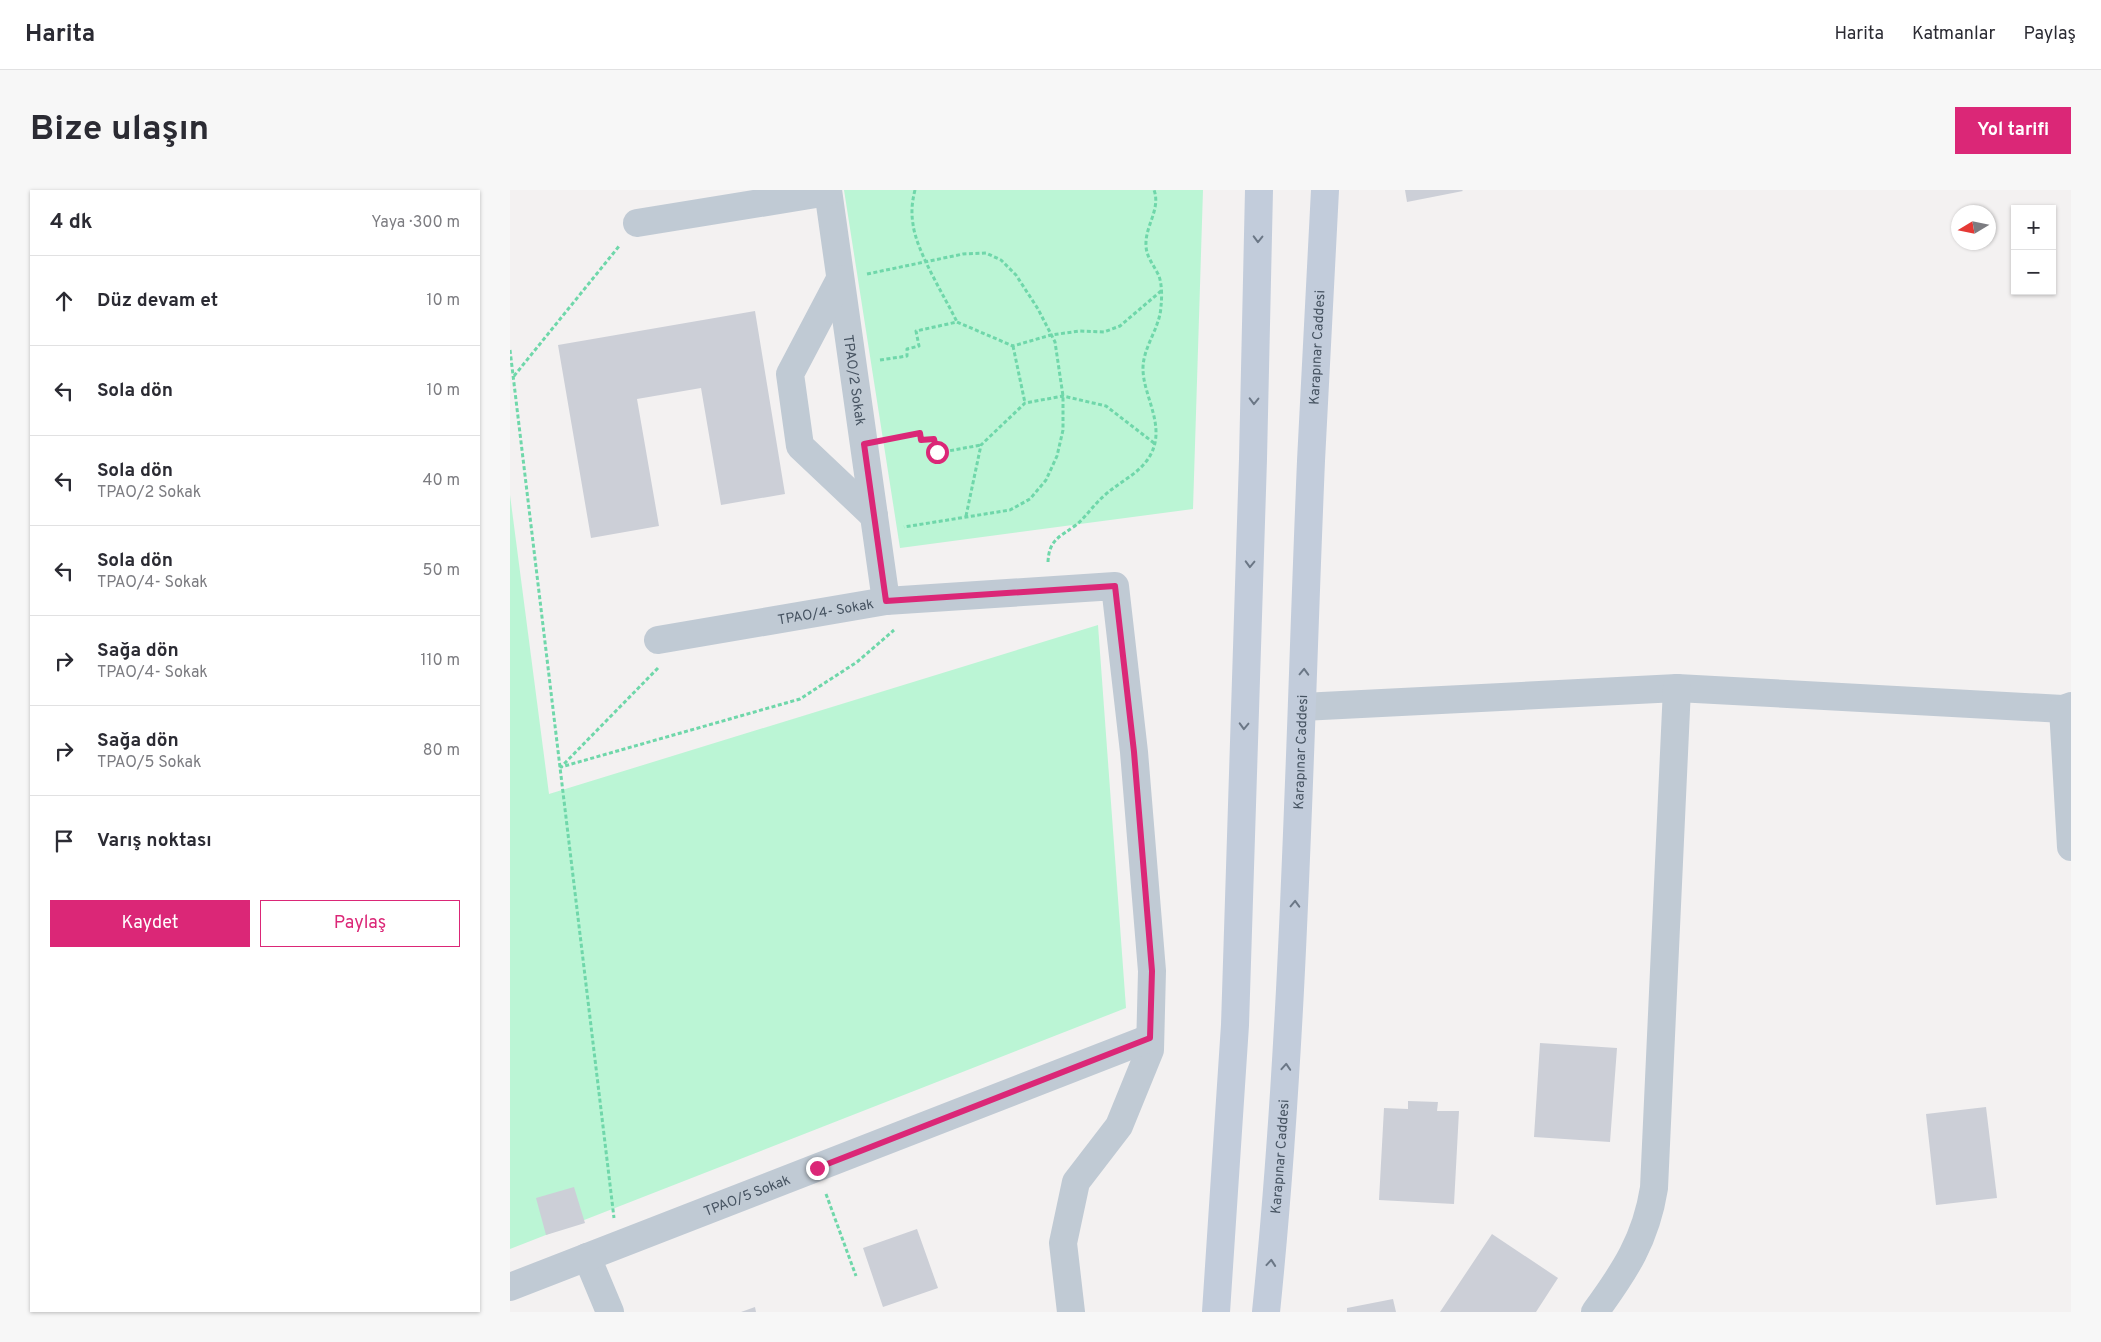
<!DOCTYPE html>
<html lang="tr">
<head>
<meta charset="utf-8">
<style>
	body { margin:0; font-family:Overpass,sans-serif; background:#f7f7f7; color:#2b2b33 }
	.controls { position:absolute; right:15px; top:15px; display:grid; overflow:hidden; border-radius:0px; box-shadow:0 1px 4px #0004 }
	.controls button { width:45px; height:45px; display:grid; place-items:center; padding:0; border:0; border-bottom:1px solid #e1e1e2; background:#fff; color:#2b2b33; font:25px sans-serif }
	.compass { position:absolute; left:1441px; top:15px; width:45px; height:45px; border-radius:50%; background:#fff; box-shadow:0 1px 4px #0004; rotate:260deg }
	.stop { position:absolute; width:15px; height:15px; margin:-11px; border:4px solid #db2777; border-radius:50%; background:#fff }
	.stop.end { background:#db2777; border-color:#fff; box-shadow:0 1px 5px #0008 }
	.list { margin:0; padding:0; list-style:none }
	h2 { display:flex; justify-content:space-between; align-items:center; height:65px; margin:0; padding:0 20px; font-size:21px }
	h2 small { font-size:16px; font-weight:400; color:#7c7c81 }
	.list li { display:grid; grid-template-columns:32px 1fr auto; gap:15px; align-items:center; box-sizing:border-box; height:90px; padding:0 20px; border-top:1px solid #e1e1e2 }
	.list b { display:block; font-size:19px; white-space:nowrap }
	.list p { margin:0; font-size:16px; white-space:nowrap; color:#7c7c81 }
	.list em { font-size:16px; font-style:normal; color:#7c7c81 }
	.actions { display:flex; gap:10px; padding:15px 20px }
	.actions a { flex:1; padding:11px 0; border:1px solid #db2777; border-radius:0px; text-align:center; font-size:18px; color:#db2777 }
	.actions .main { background:#db2777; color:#fff }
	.icon { flex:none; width:28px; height:28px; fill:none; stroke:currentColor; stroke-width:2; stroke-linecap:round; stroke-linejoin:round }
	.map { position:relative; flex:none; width:1561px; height:1122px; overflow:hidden; border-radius:0px }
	header { display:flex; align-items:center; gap:30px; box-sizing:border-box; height:70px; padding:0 25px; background:#fff; border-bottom:1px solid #e1e1e2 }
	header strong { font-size:24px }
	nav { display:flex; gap:28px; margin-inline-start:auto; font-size:18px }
	.intro { display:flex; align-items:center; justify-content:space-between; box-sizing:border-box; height:120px; padding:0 30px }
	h1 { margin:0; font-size:35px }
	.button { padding:12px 22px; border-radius:0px; background:#db2777; color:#fff; font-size:18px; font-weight:700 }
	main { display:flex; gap:30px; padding:0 30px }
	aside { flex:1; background:#fff; border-radius:0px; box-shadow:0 1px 4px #0004 }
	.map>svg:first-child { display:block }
	.green { fill:#bbf5d5 }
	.building { fill:#cccfd7 }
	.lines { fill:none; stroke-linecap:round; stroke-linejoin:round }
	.path { stroke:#6fd7aa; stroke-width:3; stroke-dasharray:4 2.5; stroke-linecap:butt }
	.minor { stroke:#c0cad4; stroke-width:28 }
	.secondary { stroke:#c2ccdb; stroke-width:28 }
	.oneway { stroke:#6b7786 }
	.route { stroke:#db2777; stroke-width:6 }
	.labels { text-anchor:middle; stroke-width:4; stroke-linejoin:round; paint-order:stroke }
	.street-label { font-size:14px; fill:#465361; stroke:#fff }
</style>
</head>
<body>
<header>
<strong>Harita</strong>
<nav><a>Harita</a><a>Katmanlar</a><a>Paylaş</a></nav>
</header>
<div class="intro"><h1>Bize ulaşın</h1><a class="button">Yol tarifi</a></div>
<main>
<aside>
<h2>4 dk<small>Yaya · 300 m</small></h2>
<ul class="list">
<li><svg class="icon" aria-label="ahead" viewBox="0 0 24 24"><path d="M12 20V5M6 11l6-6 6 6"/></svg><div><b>Düz devam et</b></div><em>10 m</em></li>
<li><svg class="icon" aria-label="left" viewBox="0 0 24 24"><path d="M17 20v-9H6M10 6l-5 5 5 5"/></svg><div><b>Sola dön</b></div><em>10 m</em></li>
<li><svg class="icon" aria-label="left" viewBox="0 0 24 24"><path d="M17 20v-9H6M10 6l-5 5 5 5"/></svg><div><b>Sola dön</b><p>TPAO/2 Sokak</p></div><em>40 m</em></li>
<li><svg class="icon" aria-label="left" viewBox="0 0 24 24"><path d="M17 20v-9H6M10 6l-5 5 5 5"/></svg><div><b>Sola dön</b><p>TPAO/4- Sokak</p></div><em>50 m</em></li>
<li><svg class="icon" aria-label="right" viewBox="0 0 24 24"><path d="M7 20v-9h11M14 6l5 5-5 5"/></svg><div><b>Sağa dön</b><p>TPAO/4- Sokak</p></div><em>110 m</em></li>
<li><svg class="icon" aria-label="right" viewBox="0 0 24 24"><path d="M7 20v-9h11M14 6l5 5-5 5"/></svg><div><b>Sağa dön</b><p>TPAO/5 Sokak</p></div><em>80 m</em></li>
<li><svg class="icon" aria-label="arrive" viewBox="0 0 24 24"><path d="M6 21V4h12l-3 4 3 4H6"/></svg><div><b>Varış noktası</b></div></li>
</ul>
<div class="actions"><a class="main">Kaydet</a><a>Paylaş</a></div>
</aside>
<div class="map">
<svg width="1561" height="1122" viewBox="0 0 1561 1122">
	<rect width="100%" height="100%" fill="#f3f1f1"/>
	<path class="green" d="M334 0H693L683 319 390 358Z
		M0 305 39 604 588 435 616 818 0 1059Z"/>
	<path class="building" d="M895 0H952L953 1 897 12Z
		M245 121 275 304 211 315 191 198 127 209 149 336 81 348 48 155Z
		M1030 853 1107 858 1100 952 1024 947Z
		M898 911 928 912 927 921H949L944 1014 869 1010 874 918 898 919Z
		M1476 917 1487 1008 1426 1015 1416 924Z
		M64 997 75 1033 36 1045 26 1008Z
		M407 1039 428 1098 373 1117 353 1058Z
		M982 1044 1048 1088 1026 1122H930Z
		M883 1109 886 1122H837V1118Z
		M245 1117 246 1122H231Z"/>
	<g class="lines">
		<path class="path" d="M405 0C402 12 401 22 403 34 406 61 435 107 447 132
			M357 84 453 64 476 63 491 70 506 85 528 119 545 152 553 206V240L547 266 536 290 520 309 500 320 394 337
			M503 156 515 213
			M0 160 104 1028
			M370 170 397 166V159L409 156 406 141 447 132 503 156 541 145 570 141 594 142 610 136 651 101
			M4 186 110 55
			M381 248 410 243 411 250 425 249 427 263 471 255
			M456 326 471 255 515 213 553 206 596 216 644 253
			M538 372C539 349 550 347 566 335 577 326 584 314 595 305 609 292 627 285 638 269 659 238 632 206 633 177 634 155 650 138 651 116 652 107 652 95 649 86 644 75 636 67 636 55 635 36 651 19 644 0
			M148 478 51 577 290 509 347 472 384 440
			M316 1004 346 1086"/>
		<g class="minor">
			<path id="s1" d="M318 0 376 411"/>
			<path d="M127 33 318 2"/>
			<path d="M330 89 280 184 290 256 364 326"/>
			<path id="s2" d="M148 450 376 411 605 396 624 562 642 781 640 860 609 936 566 992 553 1053 561 1122"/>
			<path d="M792 517 1167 498 1553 519 1561 516"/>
			<path d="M1553 519 1561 657"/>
			<path d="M77 1067 100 1122"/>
			<path id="s3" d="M0 1097 640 848"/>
			<path d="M1085 1122C1115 1081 1136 1049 1144 998L1167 498"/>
		</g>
		<g class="secondary">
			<path d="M706 1122 725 835 743 269 749 0"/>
			<path id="s4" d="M756 1122C785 839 789 555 801 271 805 180 810 90 815 0"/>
		</g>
	</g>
	<defs><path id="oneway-chevron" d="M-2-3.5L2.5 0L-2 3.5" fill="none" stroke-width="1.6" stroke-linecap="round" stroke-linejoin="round" transform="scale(1.25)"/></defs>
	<g class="oneway">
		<use href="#oneway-chevron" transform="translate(748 49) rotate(91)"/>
		<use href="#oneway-chevron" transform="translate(744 211) rotate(91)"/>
		<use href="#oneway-chevron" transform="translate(740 374) rotate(92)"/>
		<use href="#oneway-chevron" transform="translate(794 482) rotate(-88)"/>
		<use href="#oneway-chevron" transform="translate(734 536) rotate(92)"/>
		<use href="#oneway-chevron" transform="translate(785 714) rotate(-88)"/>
		<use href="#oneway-chevron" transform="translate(776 877) rotate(-86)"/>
		<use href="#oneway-chevron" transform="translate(761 1073) rotate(-85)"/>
	</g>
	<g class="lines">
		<path class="route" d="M307 978 640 848 642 781 624 562 605 396 376 411 354 254 410 243 411 250 424 249 427 262"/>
	</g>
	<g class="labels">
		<g class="street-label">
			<text dy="5" stroke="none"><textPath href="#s4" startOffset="966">Karapınar Caddesi</textPath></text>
			<text dy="5" stroke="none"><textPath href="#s1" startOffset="192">TPAO/2 Sokak</textPath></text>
			<text dy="5" stroke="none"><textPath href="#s2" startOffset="170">TPAO/4- Sokak</textPath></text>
			<text dy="5" stroke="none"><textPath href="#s4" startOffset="561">Karapınar Caddesi</textPath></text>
			<text dy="5" stroke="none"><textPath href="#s4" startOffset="156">Karapınar Caddesi</textPath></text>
			<text dy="5" stroke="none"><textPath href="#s3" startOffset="254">TPAO/5 Sokak</textPath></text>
		</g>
	</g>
</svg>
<div class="controls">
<button>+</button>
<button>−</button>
</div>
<svg class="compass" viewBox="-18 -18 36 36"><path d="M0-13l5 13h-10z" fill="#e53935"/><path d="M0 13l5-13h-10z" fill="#7c7c81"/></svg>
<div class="stop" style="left:427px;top:262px"></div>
<div class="stop end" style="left:307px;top:978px"></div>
</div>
</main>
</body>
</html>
